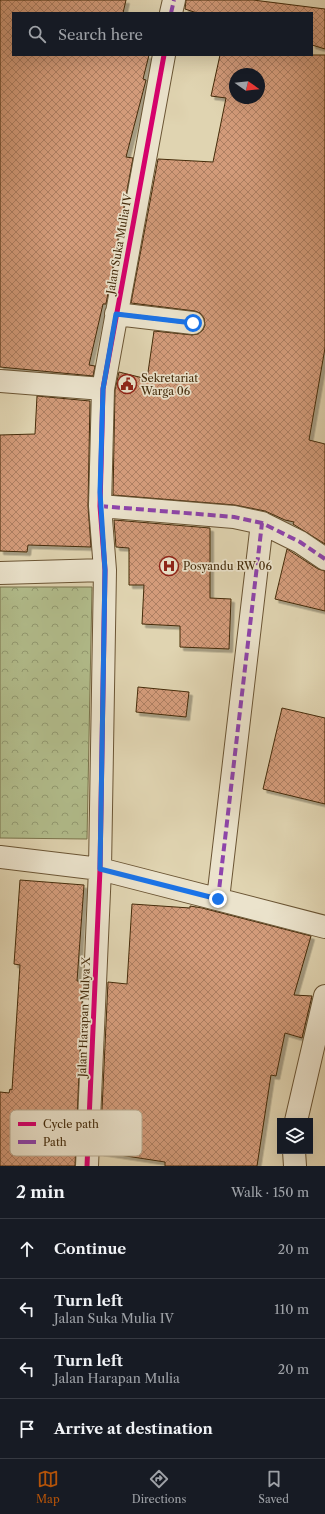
<!DOCTYPE html>
<html lang="en">
<head>
<meta charset="utf-8">
<style>
	body { margin:0; font-family:"Libre Caslon Text",serif; background:#20242c; color:#f1f3f6 }
	.controls { position:absolute; right:12px; bottom:12px; display:grid; overflow:hidden; border-radius:0px; box-shadow:0 4px 16px #0002 }
	.controls button { width:36px; height:36px; display:grid; place-items:center; padding:0; border:0; border-bottom:1px solid #363941; background:#171b24; color:#f1f3f6; font:20px sans-serif }
	.compass { position:absolute; left:229px; top:68px; width:36px; height:36px; border-radius:50%; background:#171b24; box-shadow:0 4px 16px #0002; rotate:104deg }
	.stop { position:absolute; width:12px; height:12px; margin:-9px; border:3px solid #1a73e8; border-radius:50%; background:#fff }
	.stop.end { background:#1a73e8; border-color:#fff; box-shadow:0 1px 4px #0008 }
	.list { margin:0; padding:0; list-style:none }
	h2 { display:flex; justify-content:space-between; align-items:center; height:52px; margin:0; padding:0 16px; font-size:17px }
	h2 small { font-size:13px; font-weight:400; color:#9ea1a6 }
	.list li { display:grid; grid-template-columns:26px 1fr auto; gap:12px; align-items:center; box-sizing:border-box; height:60px; padding:0 16px; border-top:1px solid #363941 }
	.list b { display:block; font-size:15px; white-space:nowrap }
	.list p { margin:0; font-size:13px; white-space:nowrap; color:#9ea1a6 }
	.list em { font-size:13px; font-style:normal; color:#9ea1a6 }
	.icon { flex:none; width:22px; height:22px; fill:none; stroke:currentColor; stroke-width:2; stroke-linecap:round; stroke-linejoin:round }
	.map { position:relative; flex:none; width:325px; height:1166px; overflow:hidden }
	.search { position:absolute; background:#171b24; box-shadow:0 4px 16px #0002; left:12px; right:12px; top:12px; height:44px; display:flex; align-items:center; gap:10px; box-sizing:border-box; padding:0 14px; border-radius:0px; color:#9ea1a6; font-size:15px }
	.sheet { height:292px; background:#171b24 }
	nav { display:flex; justify-content:space-around; align-items:center; box-sizing:border-box; height:56px; border-top:1px solid #363941; background:#171b24; font-size:11px; color:#9ea1a6 }
	nav a { display:grid; justify-items:center; gap:2px }
	nav .on { color:#b45309 }
	.map>svg:first-child { display:block }
	.park { fill:url(#park-crowns); stroke:#7b744c }
	.building { fill:url(#building-cross-hatch); stroke:#442b0b; fill-rule:evenodd; filter:url(#shadow) }
	.lines { fill:none; stroke-linecap:round; stroke-linejoin:round }
	.minor-casing { stroke:#6b5534; stroke-width:24 }
	.minor { stroke:#ebe3cc; stroke-width:22 }
	.quiet { stroke:#8e44ad; stroke-width:4; stroke-dasharray:8 4; stroke-linecap:butt }
	.cycleway-casing { stroke:#ebe3cc; stroke-width:8 }
	.cycleway { stroke:#d6006c; stroke-width:5 }
	.route { stroke:#1a73e8; stroke-width:5 }
	.labels { text-anchor:middle; stroke-width:3.5; stroke-linejoin:round; paint-order:stroke }
	.street-label { font-size:11px; fill:#442b0b; stroke:#ebe3cc }
	.poi-label { font-size:11px; fill:#442b0b; stroke:#ebe3cc; text-anchor:start }
	.key { fill:#ebe3cc; stroke:#b9ac92; stroke-width:1 }
	.key-label { font-size:11px; fill:#442b0b }
</style>
</head>
<body>
<div class="map">
<svg width="325" height="1166" viewBox="0 0 325 1166">
	<defs>
		<pattern id="park-crowns" width="20" height="18" patternUnits="userSpaceOnUse"><rect width="20" height="18" fill="#b2bd8c"/><path d="M2 6a3 3 0 1 1 6 0M12 15a3 3 0 1 1 6 0" fill="none" stroke="#929a71"/></pattern>
		<pattern id="building-cross-hatch" width="8" height="8" patternUnits="userSpaceOnUse"><rect width="8" height="8" fill="#d39b7a"/><path d="M0 0l8 8M0 8l8-8" fill="none" stroke="#ad7f62"/></pattern>
		<filter id="shadow"><feDropShadow dx="3.5" dy="3.5" stdDeviation="0" flood-color="#0004"/></filter>
	</defs>
	<rect width="100%" height="100%" fill="#e0d4b1"/>
	<filter id="stains"><feTurbulence type="fractalNoise" baseFrequency=".005" numOctaves="4"/><feColorMatrix values="0 0 0 0 .2 0 0 0 0 .09 0 0 0 0 .02 0 0 0 .5 -.17"/></filter>
	<radialGradient id="worn" r=".72"><stop offset=".6" stop-color="#630" stop-opacity="0"/><stop offset="1" stop-color="#630" stop-opacity=".3"/></radialGradient>
	<path class="park" d="M0 587H92L87 839 0 838Z"/>
	<path class="building" d="M0 0H126L123 13H13V55H149L143 79 146 80 126 157 133 158 106 304H103L89 365 95 366 93 376 0 367Z
		M186 0H253L325 9V49L312 45V13H197L185 9Z
		M220 55H325V348L309 440 325 444V544L293 524 294 522 285 520 265 511 235 505 113 495 115 390 119 372 147 379 154 331 192 335 198 334 203 330 205 325 204 318 200 313 195 311 131 303 158 159 213 162 226 98 211 96ZM235 74H259V98H235Z
		M37 396 90 401 88 506 91 547 28 545 27 552 0 551V435L35 434Z
		M114 520 210 528V598L231 599 229 649 180 647V626L142 624 144 585H129V548L116 547Z
		M287 549 318 569 325 571V611L275 599Z
		M138 687 189 692 186 717 136 712Z
		M282 708 325 718V804L263 789Z
		M20 880 84 885 77 981H83L75 1166H0V1092L9 1093 10 1089 12 1090 20 965 14 964Z
		M132 904 190 908V906L202 908 311 936 294 995 312 996 302 1038 285 1033 276 1076 271 1075 257 1166H165V1162L100 1152 108 982 127 984Z"/>
	<g class="lines">
		<g class="minor-casing">
			<path id="minor" d="M171 13 174 0
				M116 314 193 323
				M0 381 103 389
				M100 506 234 517 262 523 300 542 325 559
				M0 573 105 570
				M0 857 100 869 325 927
				M218 899 262 523
				M296 1121 325 996
				M294 1151 295 1166
				M87 1166 100 869 105 570 100 506 103 389 164 55"/>
		</g>
		<use href="#minor" class="minor"/>
		<path class="quiet" d="M171 13 174 0
			M116 314 193 323
			M100 506 234 517 262 523 300 542 325 559
			M218 899 262 523"/>
		<g class="cycleway-casing">
			<path id="cycleway" d="M87 1166 100 869 105 570 100 506 103 389 164 55"/>
		</g>
		<use href="#cycleway" class="cycleway"/>
	</g>
	<g class="lines">
		<path class="route" d="M193 323 116 314 103 389 100 492 105 570 100 869 218 899"/>
	</g>
	<defs>
		<g id="civic-ring" transform="scale(1)"><circle r="9.5" fill="#ebe3cc" stroke="#8f2418" stroke-width="1.5"/><path d="M-.6-6.5H3V-4.5H.6V-3L4-1V1h2V6H-6V1h2V-1L-.6-3ZM-1.2 2.5V6h2.4V2.5Z" fill="#8f2418"/></g>
		<g id="hospital-ring" transform="scale(1)"><circle r="9.5" fill="#ebe3cc" stroke="#8f2418" stroke-width="1.5"/><path d="M-5-5h3v3.5h4V-5h3V5h-3V1.5h-4V5h-3Z" fill="#8f2418"/></g>
	</defs>
	<g fill-rule="evenodd">
		<use href="#civic-ring" x="127" y="384"/>
		<use href="#hospital-ring" x="169" y="566"/>
	</g>
	<g class="labels">
		<g class="street-label">
			<text transform="translate(119 244) rotate(-80)" y="4">Jalan Suka Mulia IV</text>
			<text transform="translate(84 1017) rotate(-88)" y="4">Jalan Harapan Mulya X</text>
		</g>
		<g class="poi-label">
			<text x="141" y="382">Sekretariat<tspan x="141" dy="13">Warga 06</tspan></text>
			<text x="183" y="570">Posyandu RW 06</text>
		</g>
	</g>
	<rect x="10" y="1110" width="132" height="46" rx="6" class="key"/>
	<rect x="18" y="1122" width="18" height="4" fill="#d6006c"/>
	<rect x="18" y="1140" width="18" height="4" fill="#8e44ad"/>
	<g class="key-label">
		<text x="43" y="1128">Cycle path</text>
		<text x="43" y="1146">Path</text>
	</g>
	<rect width="100%" height="100%" filter="url(#stains)"/>
	<rect width="100%" height="100%" fill="url(#worn)"/>
</svg>
<div class="controls">
<button><svg class="icon" aria-label="layers" viewBox="0 0 24 24"><path d="M12 4l9 5-9 5-9-5zM3 14l9 5 9-5"/></svg></button>
</div>
<svg class="compass" viewBox="-18 -18 36 36"><path d="M0-13l5 13h-10z" fill="#e53935"/><path d="M0 13l5-13h-10z" fill="#9ea1a6"/></svg>
<div class="stop" style="left:193px;top:323px"></div>
<div class="stop end" style="left:218px;top:899px"></div>
<div class="search"><svg class="icon" aria-label="search" viewBox="0 0 24 24"><circle cx="10" cy="10" r="6"/><path d="M15 15l6 6"/></svg>Search here</div>
</div>
<section class="sheet">
<h2>2 min<small>Walk · 150 m</small></h2>
<ul class="list">
<li><svg class="icon" aria-label="ahead" viewBox="0 0 24 24"><path d="M12 20V5M6 11l6-6 6 6"/></svg><div><b>Continue</b></div><em>20 m</em></li>
<li><svg class="icon" aria-label="left" viewBox="0 0 24 24"><path d="M17 20v-9H6M10 6l-5 5 5 5"/></svg><div><b>Turn left</b><p>Jalan Suka Mulia IV</p></div><em>110 m</em></li>
<li><svg class="icon" aria-label="left" viewBox="0 0 24 24"><path d="M17 20v-9H6M10 6l-5 5 5 5"/></svg><div><b>Turn left</b><p>Jalan Harapan Mulia</p></div><em>20 m</em></li>
<li><svg class="icon" aria-label="arrive" viewBox="0 0 24 24"><path d="M6 21V4h12l-3 4 3 4H6"/></svg><div><b>Arrive at destination</b></div></li>
</ul>
</section>
<nav>
<a class="on"><svg class="icon" aria-label="map" viewBox="0 0 24 24"><path d="M3 6l6-2 6 2 6-2v14l-6 2-6-2-6 2zM9 4v14M15 6v14"/></svg>Map</a>
<a><svg class="icon" aria-label="directions" viewBox="0 0 24 24"><path d="M12 3l9 9-9 9-9-9zM9 14v-3h6M13 9l2 2-2 2"/></svg>Directions</a>
<a><svg class="icon" aria-label="saved" viewBox="0 0 24 24"><path d="M7 4h10v16l-5-4-5 4z"/></svg>Saved</a>
</nav>
</body>
</html>
